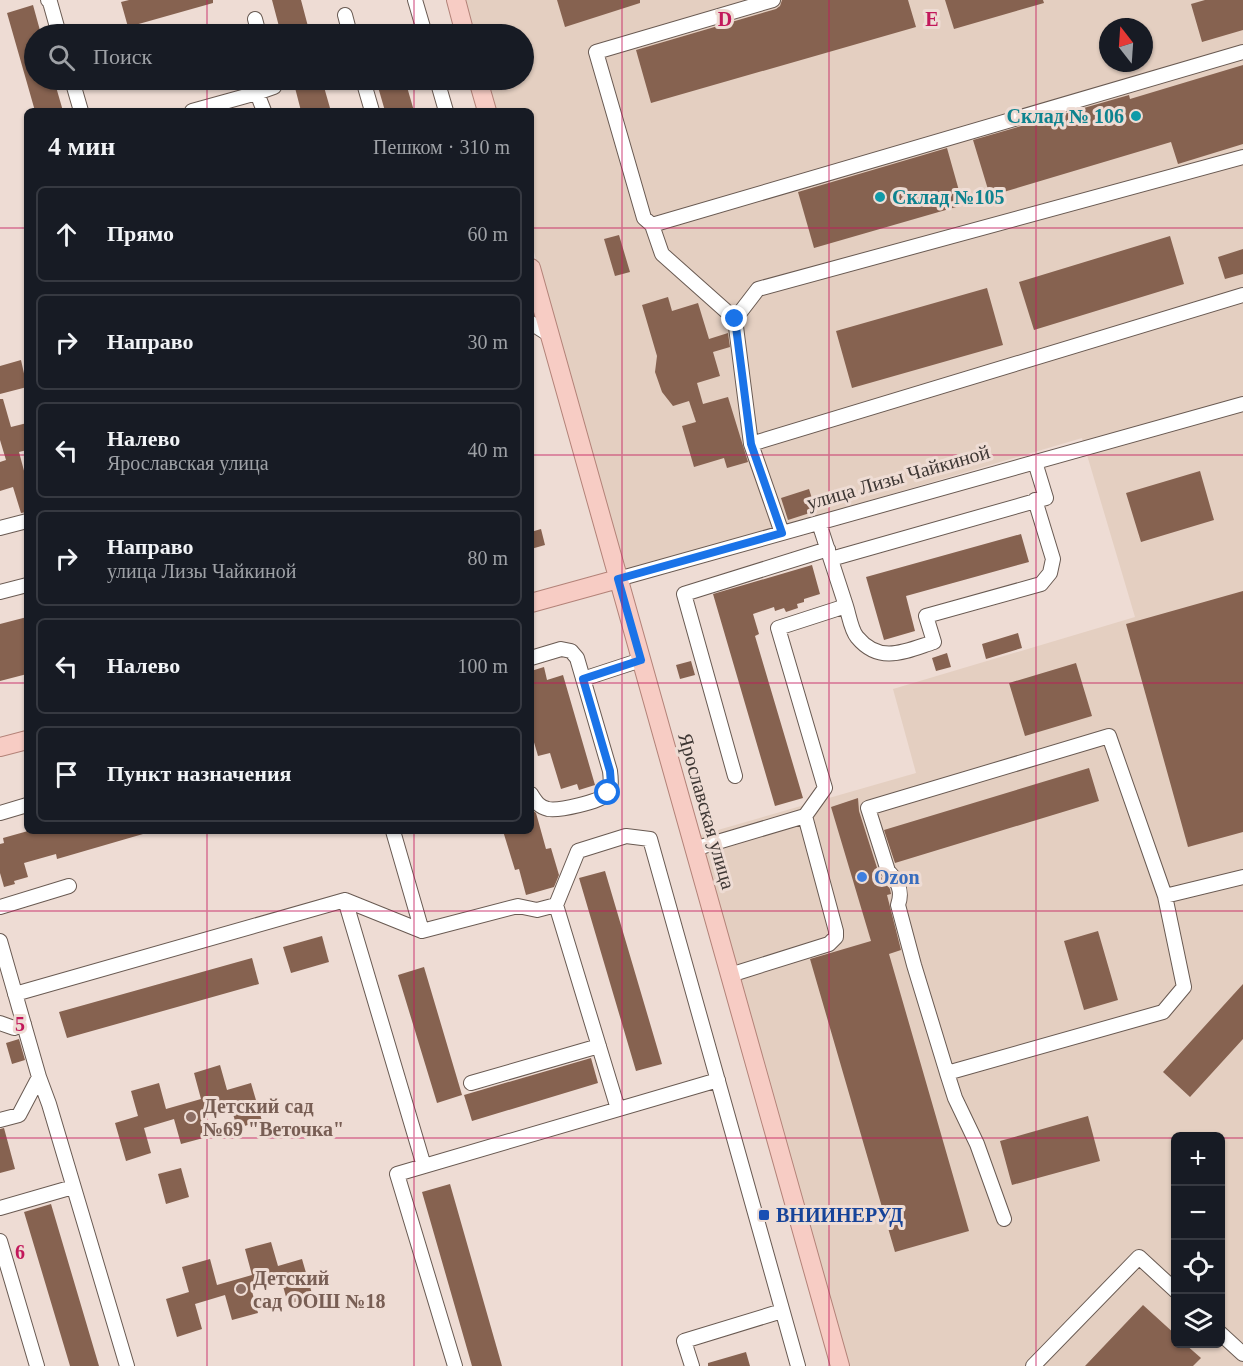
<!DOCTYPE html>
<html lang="ru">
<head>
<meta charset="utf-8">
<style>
	body { margin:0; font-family:"Times New Roman",serif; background:#242831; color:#f1f3f6 }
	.controls { position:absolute; right:18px; bottom:18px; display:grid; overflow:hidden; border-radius:9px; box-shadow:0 2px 4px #0004 }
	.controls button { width:54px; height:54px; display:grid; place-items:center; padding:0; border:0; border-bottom:2px solid #363941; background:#171b24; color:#f1f3f6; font:30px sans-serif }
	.compass { position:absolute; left:1099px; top:18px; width:54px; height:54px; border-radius:50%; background:#171b24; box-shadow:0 2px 4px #0004; rotate:343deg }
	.stop { position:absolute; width:18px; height:18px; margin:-14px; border:4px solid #1a73e8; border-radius:50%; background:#fff }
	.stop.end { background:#1a73e8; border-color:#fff; box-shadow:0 2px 6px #0008 }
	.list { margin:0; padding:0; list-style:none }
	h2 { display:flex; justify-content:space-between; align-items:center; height:78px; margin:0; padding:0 24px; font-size:26px }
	h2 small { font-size:20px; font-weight:400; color:#9ea1a6 }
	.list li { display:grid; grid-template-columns:39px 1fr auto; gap:18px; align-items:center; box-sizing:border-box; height:96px; margin:0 12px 12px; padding:0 12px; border:2px solid #363941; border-radius:9px }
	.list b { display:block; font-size:22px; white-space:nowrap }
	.list p { margin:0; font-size:20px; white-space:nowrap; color:#9ea1a6 }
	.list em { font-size:20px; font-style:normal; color:#9ea1a6 }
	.icon { flex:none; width:33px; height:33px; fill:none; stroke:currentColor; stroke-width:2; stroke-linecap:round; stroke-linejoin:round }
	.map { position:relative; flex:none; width:1243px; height:1366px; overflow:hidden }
	.search { position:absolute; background:#171b24; box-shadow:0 2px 4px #0004; left:24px; top:24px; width:510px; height:66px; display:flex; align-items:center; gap:15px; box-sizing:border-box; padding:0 21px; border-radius:33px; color:#9ea1a6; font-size:22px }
	.panel { position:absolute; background:#171b24; box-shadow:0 2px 4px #0004; left:24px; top:108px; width:510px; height:726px; border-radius:9px }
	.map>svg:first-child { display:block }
	.industrial { fill:#e4cfc1; fill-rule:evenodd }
	.building { fill:#866250 }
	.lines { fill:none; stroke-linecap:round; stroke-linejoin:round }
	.minor-casing { stroke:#695a52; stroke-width:16 }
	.major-casing { stroke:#b38278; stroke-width:20 }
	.minor { stroke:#fff; stroke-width:14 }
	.major { stroke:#f7ccc4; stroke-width:18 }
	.route { stroke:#1a73e8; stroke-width:8 }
	.grid { fill:none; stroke:#c2185b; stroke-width:1.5; stroke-opacity:0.55 }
	.culture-dot { fill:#0f9aa8; stroke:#eedcd4; stroke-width:2 }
	.shop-dot { fill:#3f7fe0; stroke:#eedcd4; stroke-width:2 }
	.education-dot { fill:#8d6e63; stroke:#eedcd4; stroke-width:2 }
	.transit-dot { fill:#1a4fb4; stroke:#eedcd4; stroke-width:2 }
	.labels { text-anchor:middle; stroke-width:6; stroke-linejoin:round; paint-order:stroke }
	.culture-label { font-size:20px; font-weight:bold; fill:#0d838f; stroke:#eedcd4; text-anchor:end }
	.street-label { font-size:20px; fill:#3e3734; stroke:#eedcd4 }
	.shop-label { font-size:20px; font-weight:bold; fill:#366cbe; stroke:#eedcd4; text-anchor:start }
	.education-label { font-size:20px; font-weight:bold; fill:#785e54; stroke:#eedcd4; text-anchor:start }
	.transit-label { font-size:20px; font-weight:bold; fill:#164399; stroke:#eedcd4; text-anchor:start }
	.grid-label { font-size:20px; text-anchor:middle; font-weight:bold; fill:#c2185b; stroke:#eedcd4; stroke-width:6; stroke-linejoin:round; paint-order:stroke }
</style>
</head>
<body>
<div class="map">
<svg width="1243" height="1366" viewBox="0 0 1243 1366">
	<rect width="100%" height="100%" fill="#eedcd4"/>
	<path class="industrial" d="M465 0H1243V1366H846L697 836 916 773 893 689 1135 617 1082 438 623 573 531 241V111H495L487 80H524V34H474ZM1108 27H1144V63H1108ZM1176 1136H1220V1344H1176Z"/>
	<path class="building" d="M129 0H213V3L128 27 121 2Z
		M272 0H301L310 34H281Z
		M557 0H640V3L565 27Z
		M782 0H908L916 27 651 103 636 50 776 9 780 6Z
		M945 0H1043L1044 3 954 29Z
		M1205 0H1243V30L1202 42 1191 4Z
		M33 5 41 34H34V80H54L63 111H35L7 13Z
		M1243 65V144L1178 164 1171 142 990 196 973 140 1129 95 1130 99Z
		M293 80H322L330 108 317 111H301Z
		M376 80H405L414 111H385Z
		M947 148 963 205 814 248 798 192Z
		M619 235 630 272 615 276 604 239Z
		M1170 236 1184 284 1034 330 1019 282Z
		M1243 249V274L1225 279 1218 257Z
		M987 288 1003 345 852 388 836 331Z
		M668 297 672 311 698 303 709 339 728 333 730 347 713 352 720 376 697 383 703 404 728 397 748 462 727 468 724 458 694 467 682 426 696 422 689 401 673 406 662 392 655 372 657 356 642 305Z
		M21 360 27 387 0 394V366Z
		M0 399H3L11 427 27 423V450L19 452 27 482V512L21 513 13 487 0 491V462L6 460 0 440Z
		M1200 471 1214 520 1141 542 1126 493Z
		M809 489 816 511 788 520 781 498Z
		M541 529 545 545 531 549V532Z
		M1021 534 1029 562 906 596 915 631 884 640 866 577Z
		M812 565 820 594 804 599V602L797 604 798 608 786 612 784 608 775 611 774 607 753 614 759 634 755 636 803 798 775 806 713 594Z
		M1243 591V832L1188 847 1126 624Z
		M27 617V674L0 681V624Z
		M1018 633 1022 648 986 659 982 644Z
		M947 653 951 667 936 671 932 658Z
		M691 661 695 675 680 679 676 665Z
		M1076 663 1092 716 1025 736 1009 683Z
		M544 667 547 680 563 675 595 785 579 790 577 784 561 789 550 753 538 756 531 732V671Z
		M1089 768 1099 801 895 863 884 830Z
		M858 798 859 811 879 874 890 889 891 894 887 895 901 950 889 954 969 1231 895 1252 810 959 871 941 831 807Z
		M531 809 536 813 546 849 551 848 559 875 554 887 526 895 519 869 515 870 503 831H531Z
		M28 831H143V834L57 859 56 854 24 863 28 877 14 881 15 884 4 887 0 873V844L4 843 3 838Z
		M605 871 662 1064 636 1071 579 878Z
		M1098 931 1118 1000 1084 1010 1064 941Z
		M322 936 329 962 291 973 283 947Z
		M252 958 259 984 67 1038 59 1012Z
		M424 967 462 1095 437 1103 398 975Z
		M1243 984V1039L1190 1097 1163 1072Z
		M19 1039 25 1060 12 1064 6 1043Z
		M591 1058 598 1083 472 1121 464 1095Z
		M220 1065 227 1090 251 1083 262 1121 237 1128 230 1103 200 1112 207 1137 181 1144 174 1119 144 1128 151 1153 126 1161 115 1123 138 1116 131 1091 159 1083 166 1109 201 1099 194 1073Z
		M1088 1116 1100 1161 1012 1185 1000 1141Z
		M4 1128 15 1169 0 1173V1129Z
		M181 1168 189 1197 166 1204 158 1174Z
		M450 1184 502 1366H472L422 1192Z
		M51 1204 99 1366H70L24 1212Z
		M271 1242 278 1266 302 1259 313 1297 288 1304 281 1279 251 1288 258 1313 232 1320 225 1295 195 1304 202 1329 177 1337 166 1299 189 1292 182 1267 210 1259 217 1285 252 1275 245 1249Z
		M1143 1305 1176 1335V1344H1185L1201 1358 1193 1366H1085Z
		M746 1352 750 1366H708V1363Z"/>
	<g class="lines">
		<g class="minor-casing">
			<path id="minor" d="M48 0 50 2 59 34
				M415 0 425 34
				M345 15 350 34
				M255 19 259 34
				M72 80 81 111
				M363 80 372 111
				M437 80 446 111
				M257 93 274 87 272 80
				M192 111 257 93 264 111
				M652 225 644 218 596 52 773 0
				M735 319 758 289 1243 157
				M531 323 550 335
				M751 444 1243 295
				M0 528 27 521
				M782 533 751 444 735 319 662 254 652 225 1243 52
				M831 559 1046 498 1035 462
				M618 579 1243 404
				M0 592 27 585
				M846 606C849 615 851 630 857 637 880 665 906 651 934 642L926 616 1041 584 1050 573 1053 559 1035 500
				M531 658 561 649 571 651 577 658 610 771C611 779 612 788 607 794 599 802 559 811 548 809 539 807 536 802 531 794
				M583 679 641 660
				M1109 736 1165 896 1184 987 1163 1012 947 1073 914 965 898 905C903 891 898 881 888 871L868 808Z
				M735 776 684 594 828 549
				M0 813 27 805
				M393 831 422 931
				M694 849 805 816 825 788 778 628 846 606 819 523
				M1165 896 1243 877
				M345 900 424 1166
				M556 905 618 1109
				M0 907 69 886
				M0 941 39 1077 19 1115 0 1120
				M730 975 829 944 836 937V931L805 816
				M15 994 345 900 422 931 518 906 537 910 556 905 578 851 626 836 650 839 798 1366
				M0 1023 14 1028 24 1024
				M947 1073 955 1098 977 1144 1004 1219
				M39 1077 49 1104 127 1366
				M471 1083 599 1046
				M0 1208 73 1187
				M0 1241 37 1366
				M1220 1333 1243 1354
				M455 1366 397 1174 718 1080
				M692 1366 684 1341 782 1311
				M1033 1366 1139 1257 1176 1291"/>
		</g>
		<g class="major-casing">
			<path id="major" d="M456 0 465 34
				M478 80 487 111
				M531 268 840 1366
				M531 603 618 579
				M0 747 27 740"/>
		</g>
		<use href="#minor" class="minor"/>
		<use href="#major" class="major"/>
	</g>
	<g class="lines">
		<path class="route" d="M608 793 611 784 610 771 583 679 641 660 618 579 782 533 751 444 735 319"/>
	</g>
	<path class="grid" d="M207 0V34M414 0V34M622 0V1366M829 0V1366M1036 0V1366M207 80V111M414 80V111M0 228H27M531 228H1243M0 455H27M531 455H1243M0 683H27M531 683H1243M207 831V1366M414 831V1366M0 911H1243M0 1138H1176M1220 1138H1243"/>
	<g class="culture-dot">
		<circle cx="1136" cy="116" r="6"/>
		<circle cx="880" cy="197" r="6"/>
	</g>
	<circle class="shop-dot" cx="862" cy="877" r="6"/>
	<g class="education-dot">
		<circle cx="191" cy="1117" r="6"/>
		<circle cx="241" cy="1289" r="6"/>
	</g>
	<rect class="transit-dot" x="758" y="1209" width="12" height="12" rx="3"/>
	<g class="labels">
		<g class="culture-label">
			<text x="1124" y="123">Склад № 106</text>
			<text x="892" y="204" text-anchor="start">Склад №105</text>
		</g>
		<g class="street-label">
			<text transform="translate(898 477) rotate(-16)" y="7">улица Лизы Чайкиной</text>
			<text transform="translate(707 811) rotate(74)" y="7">Ярославская улица</text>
		</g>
		<g class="shop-label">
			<text x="874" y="884">Ozon</text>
		</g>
		<g class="education-label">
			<text x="203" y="1113">Детский сад<tspan x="203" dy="23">№69 "Веточка"</tspan></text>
			<text x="253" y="1285">Детский<tspan x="253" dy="23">сад ООШ №18</tspan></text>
		</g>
		<g class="transit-label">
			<text x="776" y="1222">ВНИИНЕРУД</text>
		</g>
	</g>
	<g class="grid-label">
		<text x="725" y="26">D</text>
		<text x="932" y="26">E</text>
		<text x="20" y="1031">5</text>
		<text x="20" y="1259">6</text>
	</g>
</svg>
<div class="controls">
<button>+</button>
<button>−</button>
<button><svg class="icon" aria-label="locate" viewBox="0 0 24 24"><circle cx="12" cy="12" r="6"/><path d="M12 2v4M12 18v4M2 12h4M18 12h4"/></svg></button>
<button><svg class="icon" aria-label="layers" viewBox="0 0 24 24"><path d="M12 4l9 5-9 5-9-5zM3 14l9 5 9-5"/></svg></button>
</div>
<svg class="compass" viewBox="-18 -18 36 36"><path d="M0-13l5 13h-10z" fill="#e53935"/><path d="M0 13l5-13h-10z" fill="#9ea1a6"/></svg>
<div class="stop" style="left:608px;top:793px"></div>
<div class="stop end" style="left:735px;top:319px"></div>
<div class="search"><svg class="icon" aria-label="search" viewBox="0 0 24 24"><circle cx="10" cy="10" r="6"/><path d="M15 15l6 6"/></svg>Поиск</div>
<section class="panel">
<h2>4 мин<small>Пешком · 310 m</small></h2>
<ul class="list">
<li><svg class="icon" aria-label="ahead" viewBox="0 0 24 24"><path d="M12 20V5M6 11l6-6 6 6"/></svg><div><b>Прямо</b></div><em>60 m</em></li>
<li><svg class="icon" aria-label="right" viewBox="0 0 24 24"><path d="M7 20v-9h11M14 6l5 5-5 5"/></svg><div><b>Направо</b></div><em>30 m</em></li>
<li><svg class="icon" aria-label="left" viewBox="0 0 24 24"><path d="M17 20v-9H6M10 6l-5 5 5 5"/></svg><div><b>Налево</b><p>Ярославская улица</p></div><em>40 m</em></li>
<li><svg class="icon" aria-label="right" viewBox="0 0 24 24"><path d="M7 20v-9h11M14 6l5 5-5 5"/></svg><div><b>Направо</b><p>улица Лизы Чайкиной</p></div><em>80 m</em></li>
<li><svg class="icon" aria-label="left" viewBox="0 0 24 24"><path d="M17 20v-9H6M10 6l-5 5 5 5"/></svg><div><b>Налево</b></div><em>100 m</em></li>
<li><svg class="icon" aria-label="arrive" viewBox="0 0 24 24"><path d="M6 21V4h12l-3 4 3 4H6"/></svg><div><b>Пункт назначения</b></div></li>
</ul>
</section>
</div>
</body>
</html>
